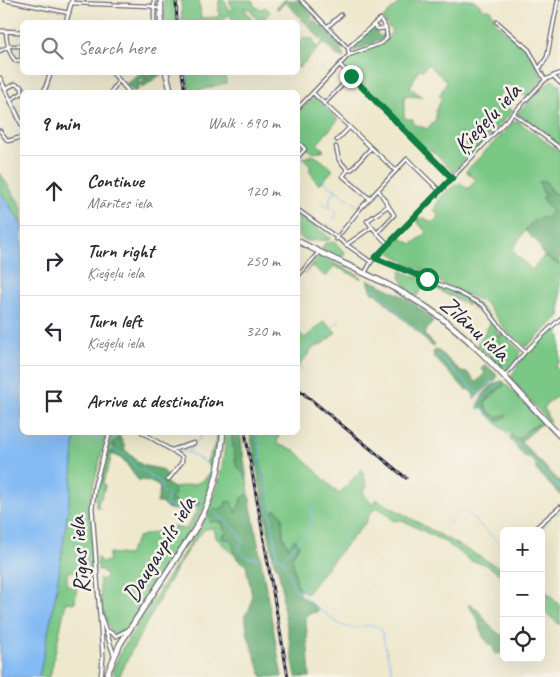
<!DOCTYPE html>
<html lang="en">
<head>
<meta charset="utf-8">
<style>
	body { margin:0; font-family:Caveat,sans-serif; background:#f2f2f3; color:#2b2b33 }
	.controls { position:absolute; right:15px; bottom:15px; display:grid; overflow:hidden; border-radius:8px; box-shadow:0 5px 20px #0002 }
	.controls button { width:45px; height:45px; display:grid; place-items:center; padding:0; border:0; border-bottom:1px solid #e1e1e2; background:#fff; color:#2b2b33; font:25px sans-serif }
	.stop { position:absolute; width:15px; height:15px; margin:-11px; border:4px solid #0b8043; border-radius:50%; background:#fff }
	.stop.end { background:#0b8043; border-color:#fff; box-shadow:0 1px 5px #0008 }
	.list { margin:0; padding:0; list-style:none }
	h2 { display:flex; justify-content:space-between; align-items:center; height:65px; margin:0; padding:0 20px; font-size:21px }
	h2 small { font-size:16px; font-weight:400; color:#7c7c81 }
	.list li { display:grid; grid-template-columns:32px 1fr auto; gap:15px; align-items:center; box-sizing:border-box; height:70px; padding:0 20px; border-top:1px solid #e1e1e2 }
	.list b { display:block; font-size:19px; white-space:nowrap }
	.list p { margin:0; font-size:16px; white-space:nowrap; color:#7c7c81 }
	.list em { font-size:16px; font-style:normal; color:#7c7c81 }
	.icon { flex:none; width:28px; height:28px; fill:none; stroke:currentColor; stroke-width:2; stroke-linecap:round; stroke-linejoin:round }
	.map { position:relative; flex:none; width:560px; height:677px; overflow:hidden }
	.search { position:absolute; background:#fff; box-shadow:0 5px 20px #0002; left:20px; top:20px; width:280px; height:55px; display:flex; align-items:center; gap:12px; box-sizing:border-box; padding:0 18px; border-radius:8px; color:#7c7c81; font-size:19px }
	.panel { position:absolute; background:#fff; box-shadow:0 5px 20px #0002; left:20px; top:90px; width:280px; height:345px; border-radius:8px }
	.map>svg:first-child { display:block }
	.green { fill:#7ac786; stroke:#4e7460; fill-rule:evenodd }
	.forest { fill:#63ac73; stroke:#426757 }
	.water { fill:#84bbf4; stroke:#536e98 }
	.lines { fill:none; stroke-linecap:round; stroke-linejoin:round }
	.stream { stroke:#84bbf4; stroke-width:1 }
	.street-casing { stroke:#69676e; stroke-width:5 }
	.secondary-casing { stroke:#69676e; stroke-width:5.5 }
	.highway-casing { stroke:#69676e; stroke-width:7 }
	.street { stroke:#fff; stroke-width:2.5 }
	.secondary { stroke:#fff; stroke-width:3 }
	.highway { stroke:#fff; stroke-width:4.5 }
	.rail-casing { stroke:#22223b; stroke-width:3 }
	.rail { stroke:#f7f3e8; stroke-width:1; stroke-dasharray:4; stroke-linecap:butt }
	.route { stroke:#0b8043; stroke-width:6 }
	.labels { text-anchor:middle; stroke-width:5; stroke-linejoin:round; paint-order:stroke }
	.street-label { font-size:24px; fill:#22223b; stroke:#f7f3e8 }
</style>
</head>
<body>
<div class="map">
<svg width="560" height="677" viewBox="0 0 560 677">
	<rect width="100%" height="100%" fill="#f7f3e8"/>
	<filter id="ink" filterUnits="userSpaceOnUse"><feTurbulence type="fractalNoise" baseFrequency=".02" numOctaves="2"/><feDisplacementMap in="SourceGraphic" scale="10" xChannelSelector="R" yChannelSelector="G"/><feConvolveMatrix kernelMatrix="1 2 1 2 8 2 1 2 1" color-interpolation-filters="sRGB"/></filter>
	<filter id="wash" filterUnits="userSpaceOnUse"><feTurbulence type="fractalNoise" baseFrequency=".0096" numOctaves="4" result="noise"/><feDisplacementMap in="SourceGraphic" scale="20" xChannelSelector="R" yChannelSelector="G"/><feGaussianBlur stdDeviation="1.12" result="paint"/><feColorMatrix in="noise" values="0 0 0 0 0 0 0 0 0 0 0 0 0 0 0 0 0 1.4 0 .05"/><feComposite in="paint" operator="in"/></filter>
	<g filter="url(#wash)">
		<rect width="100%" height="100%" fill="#eee8cd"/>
		<path class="green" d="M164 0H175L176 22H165Z
			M181 0H199L201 18 219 17V0H225L228 10H233L229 0H252L255 7 261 9 266 7 270 11 264 20 263 15 261 16 263 22H258L251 10 243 7 252 19H248L246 22H233L231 16 228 15 222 22H182Z
			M402 0H474L484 9H490L497 24 529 51 543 79 527 97 508 84 497 99 513 111 469 157 465 139 460 132 465 159 454 173 431 150 428 151 344 67 352 55 385 43 392 31 382 19ZM428 64 447 82 439 96 442 98 436 111V119L427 129 414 124 413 120 404 118V96L422 97 410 87 419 69 423 70Z
			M304 37 313 39 316 48 323 42 324 43 298 69V42Z
			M187 73H225L226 83C215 85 197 93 189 92Z
			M551 80 560 85V146L517 113Z
			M315 97 338 120 317 144 324 150 315 153C295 147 298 129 298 111Z
			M516 120 560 152V191L557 195 550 190 546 181 539 182 545 197 542 198 552 211 546 219 540 218 527 228 512 250 532 270 544 256 560 265V316L526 347 512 338 485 303 429 277 431 272 413 267 386 250 399 237 412 244 427 233 415 219 425 218 432 223 439 216 434 210C439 197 447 188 460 183L468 189 476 180 466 171Z
			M312 155 320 159 333 170 319 185 310 172V165L303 158Z
			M0 173 22 207V225L0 191Z
			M298 212 330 238 329 240 306 241 298 236Z
			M334 242 345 252 342 260 321 250 325 243Z
			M319 256 359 275 362 279 334 266 326 277 312 266 304 274Z
			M401 271C455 294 504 295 501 367L477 345 491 322 486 315 472 308 474 306 472 303 468 305 426 284 416 297 405 290 407 289 400 277Z
			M324 321 336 332 326 342 313 348 298 367V347L301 344 298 340V331L305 338Z
			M554 328 560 336V362L555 366 560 373V393L544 407 550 423 514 383 511 376 525 355Z
			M500 330 520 351 519 357 507 371 502 368Z
			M503 381 549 428 553 434 542 424 531 427 522 438 516 439 495 422 498 418 487 410 485 403 500 388Z
			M75 433H107L91 495 90 508 94 570 67 572V586H77L75 603 66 602 50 677H39L56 593 71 488Z
			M112 433H122L113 446H116L114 451 110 454C112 465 104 474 103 484L105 485C104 494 100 498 97 506L101 508 96 507V492Z
			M217 433H220L215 472 203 510 125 631 115 635 111 633 101 604 99 578 102 580 106 576 102 570H98L97 557 103 563 109 560V553L128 555 138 537 172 527 186 529 201 503 198 500 178 505 171 499 173 489C188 482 206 488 211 468L206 463 217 440Z
			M226 433H231L236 464 247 479 249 494 242 498 236 514 232 508 225 506 215 521 223 523 229 533 223 539H231L234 544V555L216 538 214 528 205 529C186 548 175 570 163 593 148 621 131 650 119 677H117L112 671 122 649 203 523C218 495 224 464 226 433Z
			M256 433H279L277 444 295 450 339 494 362 469 367 487 363 492 372 505 376 499 498 567 504 561V577L485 564 471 561 445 542 402 520 393 521 385 512 377 508 371 512 366 522 328 566 307 594 297 586 292 557 299 545 288 548 283 536 282 515 271 514Z
			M541 586 560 606V625L541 609Z"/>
		<path class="forest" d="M284 0H300L313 16 306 24 286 2 277 10V6H281L280 3Z
			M313 19 338 41 344 58 336 55 307 25Z
			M373 27 381 38 382 35 386 34 382 42 374 41 373 44 354 51 351 47Z
			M140 73H146L147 77H151L153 74 149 75 147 73H163L142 88 139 84 147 79H139L138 90 134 92 126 84Z
			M546 181 550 190 560 197V265L544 256 538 243 525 231 533 221 544 217 546 219 552 211 542 198 545 196 539 182Z
			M367 279C391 290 416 300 433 321L424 334 435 345 433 347 376 293 373 294Z
			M437 349 460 371 464 373 466 371 476 382 485 373 481 369 485 364 496 374 497 378 474 399V395L468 389 466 390 434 357 433 352Z
			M503 381 504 386 492 394 485 403C486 413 493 414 499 418V416L507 414 506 417 495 422 481 408 478 409C478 398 492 381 503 381Z
			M538 424 540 425 521 442 560 482V495L536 470V464L530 458 525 457 509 438 512 435 516 439H520L526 431Z
			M231 433H240L247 479 236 464Z
			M250 433H256L271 514 275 509 282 515 283 536 288 547 295 539 299 545 292 557 297 586 301 590 298 594 318 609 317 612 307 614 306 620 310 677H296L283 606 282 588 278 569 274 563Z
			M120 437 125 447 124 449 142 465 160 469 169 476 165 482 174 488 175 495 171 499 178 504 198 500 200 506C187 508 171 515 161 503H157L160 488C154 482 146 480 138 480L123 459 109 453V452L111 453 114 451 115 446H112L113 442Z
			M249 494 282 677H262L248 636 245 615C258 602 248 582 246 565L237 559 231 540 222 538V535L228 533 223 529V523L215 521 211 523 209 517 214 509 218 510 225 506 226 501 232 502 236 513 242 498Z
			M470 604C484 612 489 631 504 636V653L495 654 493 648 483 637 477 618 468 605Z"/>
		<path class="water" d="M0 191 22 225V432L75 433 71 488 56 593 39 677H0Z"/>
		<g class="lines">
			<path class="stream" d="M321 177 329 186 336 190 330 198 329 207 322 203
				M336 190 358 206
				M329 207 337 212 334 219
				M373 290 375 289 421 336
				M439 355 478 394
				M298 356 340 321
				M298 368 304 369
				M501 382 480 401 478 409 481 408 560 488
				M474 398 493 379
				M82 432 100 441
				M147 432 151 436
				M256 432 277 551 276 555
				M196 441 200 439 201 432
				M161 442 167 445
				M111 448 129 457 136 469 147 472 151 478 157 479 162 486 161 491 168 495 166 506 181 509 201 506
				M180 451 188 452 194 445
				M188 452 211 466 209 476
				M212 510 235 529 243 541 239 547C242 557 250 559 260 559
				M558 514 560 512
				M448 524 463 509 501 545 504 542
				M539 531 550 521
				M273 556C292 555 286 585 300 594 313 603 330 620 344 626 356 632 369 620 381 629L393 677
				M283 558 310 529 313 507
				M298 592 325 557 363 514"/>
		</g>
	</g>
	<g filter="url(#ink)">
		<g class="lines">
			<g class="street-casing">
				<path id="street" d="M5 0 69 13
					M71 3 150 6 161 9
					M154 22V0
					M497 22 529 50 545 80
					M373 25 380 19 386 28
					M327 27 341 15
					M348 48 373 25 378 29 386 28 387 38 382 43 349 55
					M0 51 9 46H22V59L16 61C9 56 6 39 6 31
					M340 65 452 178 371 262 365 273
					M539 69 547 57 558 0
					M553 76 560 83
					M5 89 15 84 22 87V93L10 100
					M111 92 119 80
					M313 93 396 171
					M324 104 351 76
					M298 108 349 55 348 48 301 0
					M514 114 560 148
					M0 131 8 141 22 137
					M337 140 349 128
					M298 142 305 149 298 157
					M336 147 339 160 348 170 343 176 370 199
					M348 170 352 169 371 148
					M452 178 545 80 560 73
					M379 191 394 215 377 233 388 244
					M298 210 371 262
					M372 227 367 221 388 206
					M336 239 360 209 407 159 440 191
					M346 245 372 227 377 233
					M375 258 453 290 483 305 505 333 525 352
					M298 276 319 252
					M505 376 525 352 560 319
					M142 432 182 457V462L168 480
					M172 450 194 443
					M532 531 560 507"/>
			</g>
			<g class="secondary-casing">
				<path id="secondary" d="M66 22 72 0
					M0 31 22 32
					M112 72 129 92
					M0 78 22 125
					M44 92 51 72
					M100 614 114 655
					M108 631 116 636 128 630
					M101 677 103 657 92 508 95 485 110 432"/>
			</g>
			<g class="highway-casing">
				<path id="highway" d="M161 22V0
					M166 72 171 92
					M298 241C341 264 388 281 429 309 479 343 518 393 560 436
					M106 677 120 644 197 526C213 497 221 466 223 432"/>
			</g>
			<use href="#street" class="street"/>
			<use href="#secondary" class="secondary"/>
			<use href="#highway" class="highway"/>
			<g class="rail-casing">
				<path id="rail" d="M176 0 177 22
					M182 72 185 92
					M298 389 406 478
					M245 432 288 677"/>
			</g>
			<use href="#rail" class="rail"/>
		</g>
	</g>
	<g class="lines" filter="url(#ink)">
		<path class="route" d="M351 76 452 178 375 258 427 279"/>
	</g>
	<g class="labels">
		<g class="street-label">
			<text transform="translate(487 118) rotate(-47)" y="8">Ķieģeļu iela</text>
			<text transform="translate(475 328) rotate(42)" y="8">Zīlānu iela</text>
			<text transform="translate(159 549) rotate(-59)" y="8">Daugavpils iela</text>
			<text transform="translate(79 555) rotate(-94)" y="8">Rīgas iela</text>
		</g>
	</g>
</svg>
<div class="controls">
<button>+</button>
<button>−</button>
<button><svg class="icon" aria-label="locate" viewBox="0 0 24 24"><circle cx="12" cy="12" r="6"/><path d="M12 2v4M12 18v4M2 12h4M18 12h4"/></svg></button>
</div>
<div class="stop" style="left:427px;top:279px"></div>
<div class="stop end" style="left:351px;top:76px"></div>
<div class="search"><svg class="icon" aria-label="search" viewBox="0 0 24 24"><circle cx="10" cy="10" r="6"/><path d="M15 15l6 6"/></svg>Search here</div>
<section class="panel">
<h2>9 min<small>Walk · 690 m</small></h2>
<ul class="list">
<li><svg class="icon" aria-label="ahead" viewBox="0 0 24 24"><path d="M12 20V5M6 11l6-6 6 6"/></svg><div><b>Continue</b><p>Mārītes iela</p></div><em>120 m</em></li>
<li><svg class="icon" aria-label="right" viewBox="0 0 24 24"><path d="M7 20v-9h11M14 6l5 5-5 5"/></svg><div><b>Turn right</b><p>Ķieģeļu iela</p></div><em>250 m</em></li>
<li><svg class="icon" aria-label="left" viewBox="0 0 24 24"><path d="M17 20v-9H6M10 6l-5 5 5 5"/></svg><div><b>Turn left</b><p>Ķieģeļu iela</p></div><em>320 m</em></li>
<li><svg class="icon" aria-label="arrive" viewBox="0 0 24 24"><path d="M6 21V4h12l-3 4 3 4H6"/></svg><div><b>Arrive at destination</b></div></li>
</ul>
</section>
</div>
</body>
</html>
